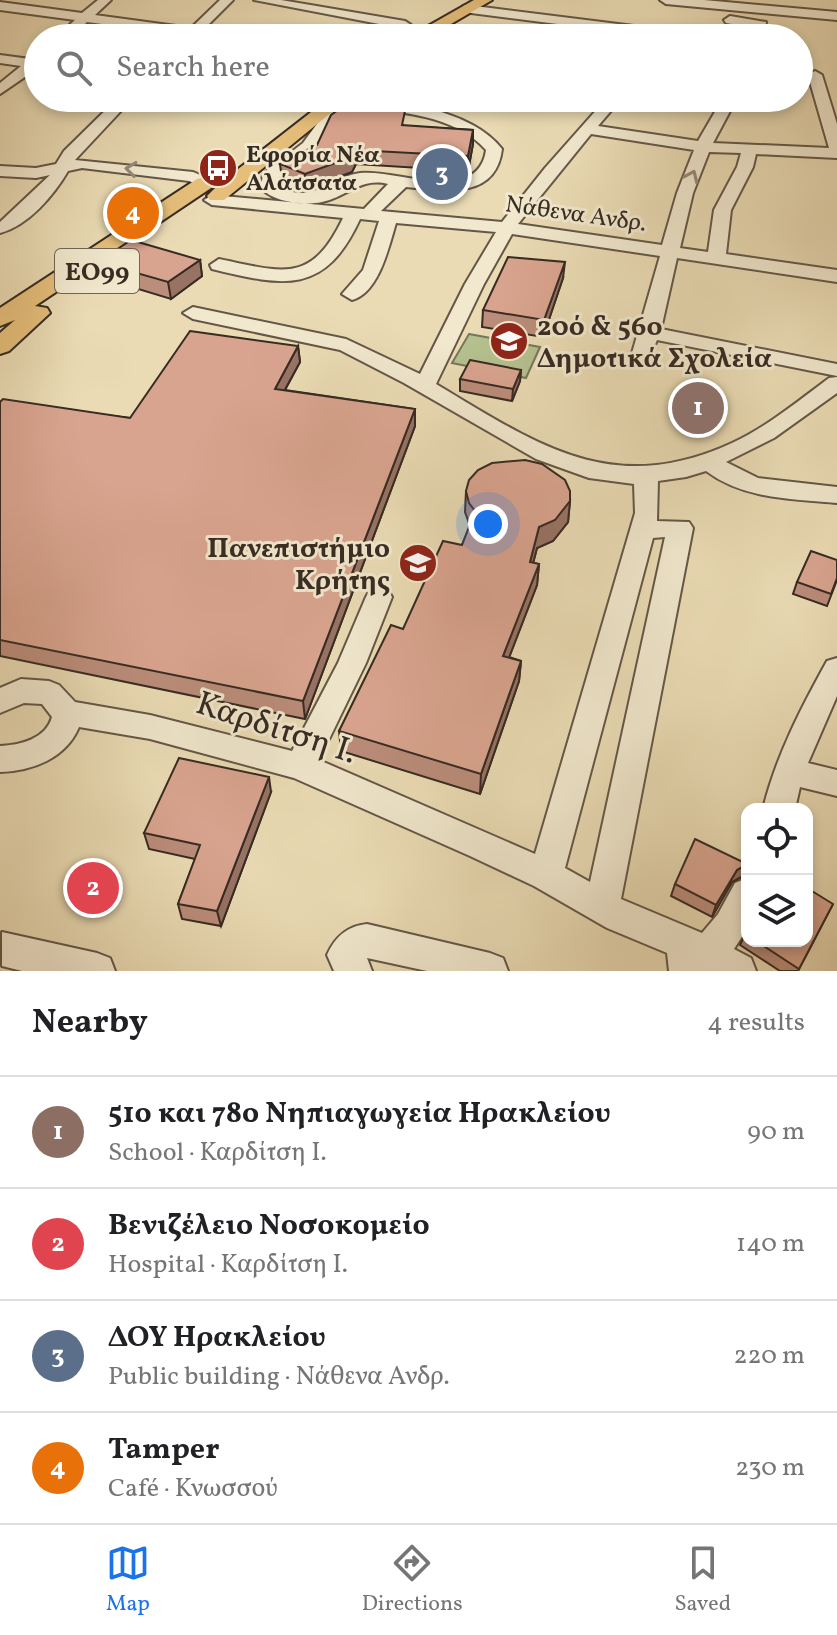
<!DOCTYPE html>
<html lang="en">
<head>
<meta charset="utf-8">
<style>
	body { margin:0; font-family:Vollkorn,serif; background:#f6f6f6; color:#202124 }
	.controls { position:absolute; right:24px; bottom:24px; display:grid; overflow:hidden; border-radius:16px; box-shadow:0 4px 12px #0003 }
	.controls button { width:72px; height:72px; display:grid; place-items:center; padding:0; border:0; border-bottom:2px solid #e0e0e0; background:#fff; color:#202124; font:40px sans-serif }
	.you { position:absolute; left:488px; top:524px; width:28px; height:28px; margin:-20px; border:6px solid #fff; border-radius:50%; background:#1a73e8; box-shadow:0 0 0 12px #1a73e833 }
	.badge { display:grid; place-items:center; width:52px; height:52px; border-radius:50%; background:#1a73e8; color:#fff; font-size:26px; font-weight:700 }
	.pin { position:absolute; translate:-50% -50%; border:4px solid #fff; box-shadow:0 2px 8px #0006 }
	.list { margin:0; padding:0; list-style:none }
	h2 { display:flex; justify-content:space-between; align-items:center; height:104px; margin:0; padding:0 32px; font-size:34px }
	h2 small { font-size:26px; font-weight:400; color:#757577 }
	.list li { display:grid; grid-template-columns:52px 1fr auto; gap:24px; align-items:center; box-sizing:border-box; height:112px; padding:0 32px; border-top:2px solid #e0e0e0 }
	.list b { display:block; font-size:30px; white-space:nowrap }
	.list p { margin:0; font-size:26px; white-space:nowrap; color:#757577 }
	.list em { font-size:26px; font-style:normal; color:#757577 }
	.icon { flex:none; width:44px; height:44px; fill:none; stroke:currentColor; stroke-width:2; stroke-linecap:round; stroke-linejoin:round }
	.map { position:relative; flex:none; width:837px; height:971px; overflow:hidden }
	.search { position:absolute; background:#fff; box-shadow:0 4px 12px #0003; left:24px; right:24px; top:24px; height:88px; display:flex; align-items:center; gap:20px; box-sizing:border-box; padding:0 28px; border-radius:44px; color:#757577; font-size:30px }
	.sheet { height:552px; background:#fff }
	nav { display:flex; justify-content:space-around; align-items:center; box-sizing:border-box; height:112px; border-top:2px solid #e0e0e0; background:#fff; font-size:22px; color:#757577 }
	nav a { display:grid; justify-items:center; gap:4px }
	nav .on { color:#1a73e8 }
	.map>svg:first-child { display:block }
	.green { fill:#b4c18f; stroke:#767659; stroke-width:2 }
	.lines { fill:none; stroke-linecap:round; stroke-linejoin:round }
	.minor-casing { stroke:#645747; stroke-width:4 }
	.major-casing { stroke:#372b23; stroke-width:4 }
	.minor { fill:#f1e8ce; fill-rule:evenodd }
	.major { fill:#e5be7a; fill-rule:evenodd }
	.wall { fill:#bb8d7b; stroke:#372b23; stroke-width:2 }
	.shaded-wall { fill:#987364; stroke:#372b23; stroke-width:2 }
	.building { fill:#d9a48f; stroke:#372b23; stroke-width:2 }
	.oneway { stroke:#948a78 }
	.labels { text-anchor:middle; stroke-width:6; stroke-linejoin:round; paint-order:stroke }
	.far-poi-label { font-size:24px; font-weight:bold; fill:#372b23; stroke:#f1e8ce; text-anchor:start }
	.far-street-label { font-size:24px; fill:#372b23; stroke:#f1e8ce }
	.shield { fill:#f1e8ce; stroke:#6f6456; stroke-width:2 }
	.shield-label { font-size:26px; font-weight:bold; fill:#372b23 }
	.poi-label { font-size:28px; font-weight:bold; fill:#372b23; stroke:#f1e8ce; text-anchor:start }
	.near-street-label { font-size:34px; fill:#372b23; stroke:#f1e8ce }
</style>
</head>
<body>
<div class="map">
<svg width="837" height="971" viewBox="0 0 837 971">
	<rect width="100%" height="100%" fill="#eadbb4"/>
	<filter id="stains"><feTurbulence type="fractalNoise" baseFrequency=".0025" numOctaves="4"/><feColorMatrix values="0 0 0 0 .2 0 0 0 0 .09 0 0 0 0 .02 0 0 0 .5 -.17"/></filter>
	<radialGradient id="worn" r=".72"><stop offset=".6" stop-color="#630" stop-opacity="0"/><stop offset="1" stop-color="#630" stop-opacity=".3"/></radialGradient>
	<path class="green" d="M469 334 540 347 526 378 452 363Z"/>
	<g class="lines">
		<g class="minor-casing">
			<path id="minor" d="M98 0H111L95 15 191 28 220 0H233L203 30 235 34 241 38H182L184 35 87 22 69 38H55L75 20 0 10V2L82 13Z
				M254 0H281L405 21 411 25 405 29Z
				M660 0H704L837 12V20L666 4Z
				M467 5 682 32 688 36 668 38 463 12V6Z
				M730 16 766 22 764 38H752L755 28 726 23 724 20Z
				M430 25 507 34 513 38H474L426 32 424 29Z
				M0 55 30 59 38 55V68L0 94V83L21 66 0 63Z
				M815 71 822 75 837 124V158L756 154 753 167 731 210 726 254 837 270V282L677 258 661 329 837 364V376L657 340 647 364H633L630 360 660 256 512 234 484 284 436 384C538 445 612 498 732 443 767 427 798 401 829 378L837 377V393L774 438 726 462 758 478 837 487V503C792 499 743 499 706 471L686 477 658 481 657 521 689 522 693 528 621 899 702 933 718 914 735 883 747 878V929L734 949 751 958 756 971H669L667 953 607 928 534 886 470 856 294 778 150 739 79 727C66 758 33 771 0 772V746C20 745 46 739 52 717L42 704 24 703 0 713V688L21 679 49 681 59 685 75 702 150 715 292 751 338 663 366 597 370 590 379 587 388 590 392 597 366 663 319 760 535 854 635 513 634 484 589 478 536 459 404 383 340 350 193 319 183 313 193 307 346 339 420 374 465 284 496 232 396 223C389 246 379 293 352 300L342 294 363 270 379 221 360 219C325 295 285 287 212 269L210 265 219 259C283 272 311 285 343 218L212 205 204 200 212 195 364 209 388 184C360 177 347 197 322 202 303 206 273 202 261 188L263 174 303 143 319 121 341 105 333 103 332 98C383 98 469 106 502 149 496 200 444 191 406 187L381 211 502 222 545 168 607 98H622L598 126 698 141 723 98H737L713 143 829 148 808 75ZM357 107C400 112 455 115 486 150 478 206 397 169 360 173 329 177 313 206 277 186V179L313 149 329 127ZM591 134 694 150 677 193 662 245 518 224ZM709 152 741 153 737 167 714 210 708 252 680 248 693 193ZM665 537 590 882 565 868 653 538Z
				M118 98H133L75 160 193 172 217 182 219 185 217 188H205L189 181 82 168 68 171C54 195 28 226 0 233V222L50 175 36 178 0 176V166L36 168 56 164 64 151Z
				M264 98H299L317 104C306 112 275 106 264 98Z
				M837 658V696L808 763 837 770V796L800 787 795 809H763C776 756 801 708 827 661Z
				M367 924 490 953 503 958 508 971H427L367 958 372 971H334L327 955C335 937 347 926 367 924Z
				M2 932 97 953 110 958 115 971H22L2 966Z"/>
		</g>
		<g class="major-casing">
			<path id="major" d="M474 0H492L427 38H407Z
				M329 98H349L224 200H210L207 196 216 187 211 188 35 306 47 308 50 313 9 351 0 354V333L15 320 0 326V308L197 179 218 174 228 177Z"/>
		</g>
		<use href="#minor" class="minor"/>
		<use href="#major" class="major"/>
	</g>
	<path class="wall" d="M378 109 405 126 473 130V144L468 171 356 164 352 172 306 189 282 179 280 164 317 145Z
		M200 260 202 276 171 299 102 278 98 262Z
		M563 278 543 337 482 327 483 310Z
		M298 346 300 362 285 390 415 409V426L305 719 0 656V402L130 418Z
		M521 370 520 381 512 401 460 391V379Z
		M466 491 570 501 568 522 553 541 537 548 533 563 539 564 537 585 509 657 521 661 519 681 480 794 341 751 339 731 403 629 462 545 470 526 465 512Z
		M837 580 827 606 793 594 797 582Z
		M271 792 221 926 182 919 178 904 195 859 149 849 144 833Z
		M747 864 743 876 732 882 712 917 671 896 675 884Z
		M833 904 798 971H780L740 945 747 930V941H807Z"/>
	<path class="shaded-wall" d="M473 130V144L468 171V156Z
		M355 150 356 164 352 172 306 189 305 174Z
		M200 260 202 276 171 299 168 282Z
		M565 262 563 278 543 337 544 320Z
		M298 346 300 362 276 406 275 389Z
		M521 370 520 381 512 401 513 389Z
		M415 409V426L305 719 303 701Z
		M570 501 568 522 553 541 537 548 528 583 530 562 539 527Z
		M539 564 537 585 502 676 503 656Z
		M521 661 519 681 480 794 481 774Z
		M269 777 271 792 221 926 217 911Z
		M747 865 743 876 732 882 712 917 716 905 737 870Z"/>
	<path class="building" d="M352 100 377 102 375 109 405 111 402 125 473 130 468 156 355 150 352 157 305 174 280 164 317 145 331 115Z
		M131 240 200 260 168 282 98 262Z
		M508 257 565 262 544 320 483 310Z
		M190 331 298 346 275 389 415 409 303 701 0 640V402L3 399 130 418Z
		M470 360 521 370 513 389 460 379Z
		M525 460 542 464 565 480 570 491V501L555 520 539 527 530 562 539 564 503 656 521 661 481 774 339 731 391 625 403 629 443 541 462 545 475 511 469 503 466 491 469 480 478 470 492 463Z
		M811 551 837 560V578L831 594 797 582Z
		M179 758 269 777 217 911 178 904 200 845 144 833Z
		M695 839 747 864 737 870 716 905 675 884Z
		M807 888 833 904 799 969 756 941H807Z"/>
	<defs><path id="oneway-chevron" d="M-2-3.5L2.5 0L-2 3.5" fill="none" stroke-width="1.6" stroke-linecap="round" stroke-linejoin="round" transform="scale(2)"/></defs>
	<g class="oneway">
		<use href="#oneway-chevron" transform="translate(131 169) rotate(-173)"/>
		<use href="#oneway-chevron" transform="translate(692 176) rotate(-66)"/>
	</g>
	<defs>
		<g id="bus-disc" transform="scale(2)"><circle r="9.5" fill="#8f2418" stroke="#f1e8ce"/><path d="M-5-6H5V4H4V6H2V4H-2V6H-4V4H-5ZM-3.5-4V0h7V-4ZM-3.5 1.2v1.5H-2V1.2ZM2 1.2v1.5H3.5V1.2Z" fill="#fff"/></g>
		<g id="school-disc" transform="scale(2)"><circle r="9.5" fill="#8f2418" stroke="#f1e8ce"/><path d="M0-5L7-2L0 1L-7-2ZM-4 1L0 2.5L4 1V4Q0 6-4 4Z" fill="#fff"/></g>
		<g id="university-disc" transform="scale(2)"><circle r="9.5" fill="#8f2418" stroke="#f1e8ce"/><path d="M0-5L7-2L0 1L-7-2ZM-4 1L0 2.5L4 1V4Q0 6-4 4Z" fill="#fff"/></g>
	</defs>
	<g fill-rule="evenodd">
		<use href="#bus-disc" x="218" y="168"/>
		<use href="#school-disc" x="509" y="341"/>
		<use href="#university-disc" x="418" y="563"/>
	</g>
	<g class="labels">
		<g class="far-poi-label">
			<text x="246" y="162">Εφορία Νέα<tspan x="246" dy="28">Αλάτσατα</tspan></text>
		</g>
		<g class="far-street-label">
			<text transform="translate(576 213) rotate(8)" y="8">Νάθενα Ανδρ.</text>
		</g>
		<rect class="shield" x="55" y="249" width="84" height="44" rx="6"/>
		<g class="shield-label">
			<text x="97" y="280">ΕΟ99</text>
		</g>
		<g class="poi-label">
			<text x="537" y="335">20ό &amp; 56ο<tspan x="537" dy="32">Δημοτικά Σχολεία</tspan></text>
			<text x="390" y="557" text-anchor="end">Πανεπιστήμιο<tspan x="390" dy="32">Κρήτης</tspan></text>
		</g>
		<g class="near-street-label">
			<text transform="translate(277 726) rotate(18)" y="12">Καρδίτση Ι.</text>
		</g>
	</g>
	<rect width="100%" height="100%" filter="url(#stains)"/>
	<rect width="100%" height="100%" fill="url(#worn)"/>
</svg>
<div class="controls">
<button><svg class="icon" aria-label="locate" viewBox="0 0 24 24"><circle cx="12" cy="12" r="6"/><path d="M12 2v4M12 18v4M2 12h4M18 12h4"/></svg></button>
<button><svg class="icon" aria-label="layers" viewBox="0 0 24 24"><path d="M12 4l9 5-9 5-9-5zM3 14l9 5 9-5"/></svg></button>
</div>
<div class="you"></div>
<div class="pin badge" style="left:698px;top:408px;background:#8d6e63">1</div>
<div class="pin badge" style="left:93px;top:888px;background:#e0444e">2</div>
<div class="pin badge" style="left:442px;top:174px;background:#5c6f8a">3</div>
<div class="pin badge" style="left:133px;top:213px;background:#e8710a">4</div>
<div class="search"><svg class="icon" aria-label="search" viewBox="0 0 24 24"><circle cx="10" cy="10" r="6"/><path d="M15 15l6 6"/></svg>Search here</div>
</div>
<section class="sheet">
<h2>Nearby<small>4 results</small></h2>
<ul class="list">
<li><span class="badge" style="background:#8d6e63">1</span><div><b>51ο και 78ο Νηπιαγωγεία Ηρακλείου</b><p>School · Καρδίτση Ι.</p></div><em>90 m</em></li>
<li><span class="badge" style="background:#e0444e">2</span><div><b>Βενιζέλειο Νοσοκομείο</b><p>Hospital · Καρδίτση Ι.</p></div><em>140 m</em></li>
<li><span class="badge" style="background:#5c6f8a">3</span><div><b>ΔΟΥ Ηρακλείου</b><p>Public building · Νάθενα Ανδρ.</p></div><em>220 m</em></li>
<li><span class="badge" style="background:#e8710a">4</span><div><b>Tamper</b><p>Café · Κνωσσού</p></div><em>230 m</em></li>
</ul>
</section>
<nav>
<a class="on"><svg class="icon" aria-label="map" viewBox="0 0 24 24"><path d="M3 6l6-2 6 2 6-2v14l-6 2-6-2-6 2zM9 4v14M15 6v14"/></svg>Map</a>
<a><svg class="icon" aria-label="directions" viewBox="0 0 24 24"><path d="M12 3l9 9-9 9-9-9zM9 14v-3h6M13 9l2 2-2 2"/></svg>Directions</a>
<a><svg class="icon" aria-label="saved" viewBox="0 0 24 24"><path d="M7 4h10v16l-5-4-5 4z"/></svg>Saved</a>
</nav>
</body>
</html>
